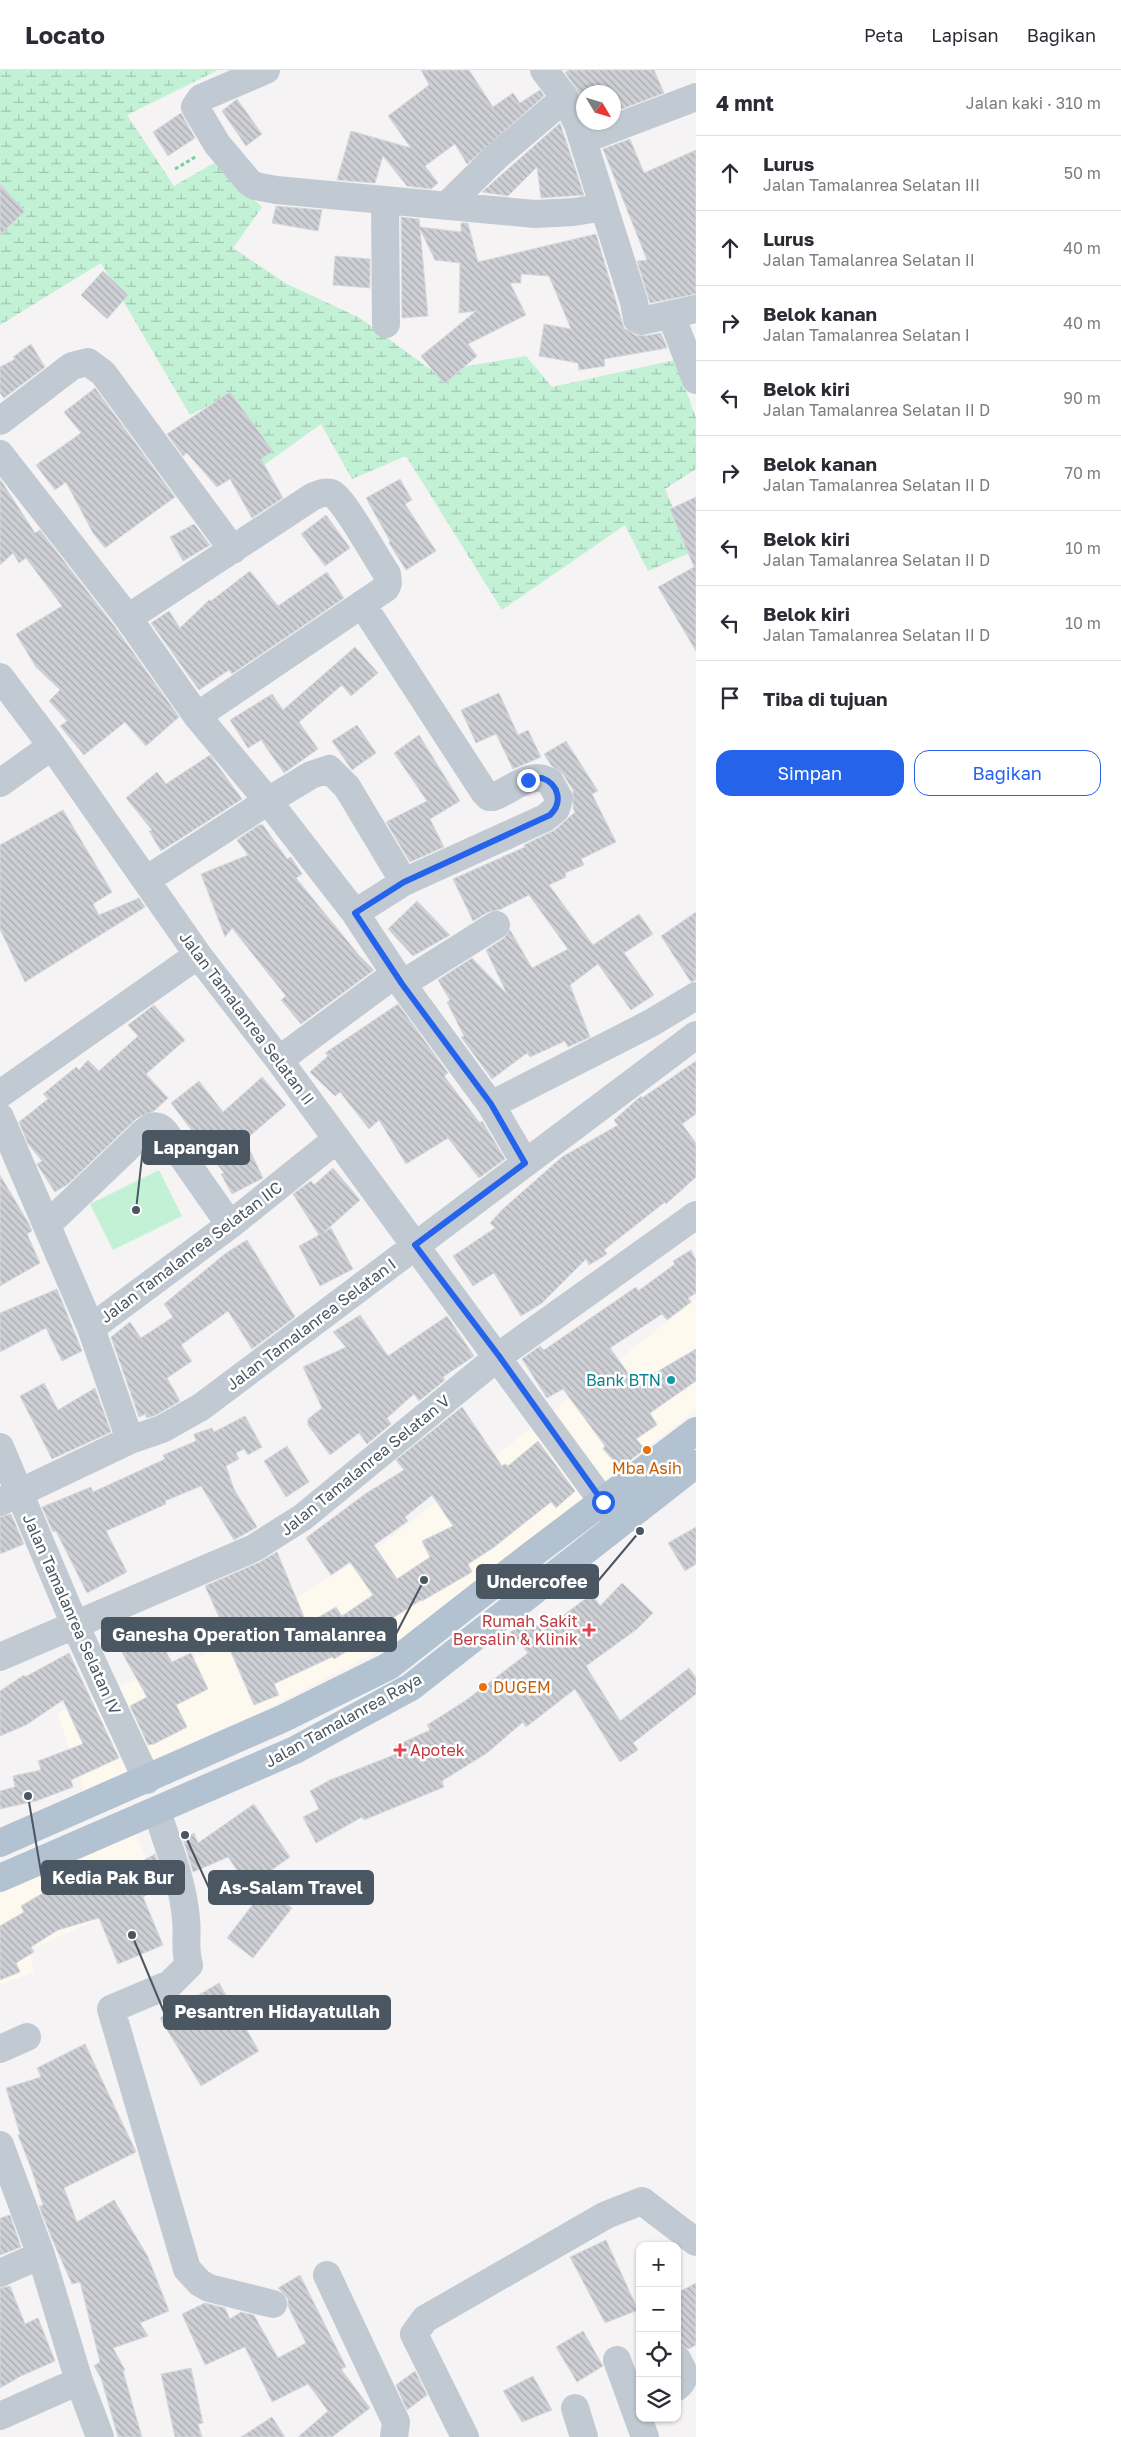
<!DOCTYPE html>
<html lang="id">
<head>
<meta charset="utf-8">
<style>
	body { margin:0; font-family:"Golos Text",sans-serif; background:#f7f7f7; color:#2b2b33 }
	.controls { position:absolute; right:15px; bottom:15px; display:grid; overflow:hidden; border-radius:10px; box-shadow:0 1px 4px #0004 }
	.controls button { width:45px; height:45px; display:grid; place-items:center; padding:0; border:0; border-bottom:1px solid #e1e1e2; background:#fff; color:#2b2b33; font:25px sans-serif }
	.compass { position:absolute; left:576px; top:15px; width:45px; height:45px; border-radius:50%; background:#fff; box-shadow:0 1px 4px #0004; rotate:128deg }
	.stop { position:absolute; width:15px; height:15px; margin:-11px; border:4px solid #2563eb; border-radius:50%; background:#fff }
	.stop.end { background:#2563eb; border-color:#fff; box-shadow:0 1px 5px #0008 }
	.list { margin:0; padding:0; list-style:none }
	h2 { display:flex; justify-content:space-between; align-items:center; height:65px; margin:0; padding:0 20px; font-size:21px }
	h2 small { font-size:16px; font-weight:400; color:#7c7c81 }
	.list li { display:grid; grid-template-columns:32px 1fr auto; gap:15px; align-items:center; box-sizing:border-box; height:75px; padding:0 20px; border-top:1px solid #e1e1e2 }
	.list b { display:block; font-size:19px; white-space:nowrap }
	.list p { margin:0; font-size:16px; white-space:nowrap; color:#7c7c81 }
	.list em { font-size:16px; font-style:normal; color:#7c7c81 }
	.actions { display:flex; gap:10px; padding:15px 20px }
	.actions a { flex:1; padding:11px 0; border:1px solid #2563eb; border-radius:15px; text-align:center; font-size:18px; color:#2563eb }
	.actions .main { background:#2563eb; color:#fff }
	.icon { flex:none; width:28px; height:28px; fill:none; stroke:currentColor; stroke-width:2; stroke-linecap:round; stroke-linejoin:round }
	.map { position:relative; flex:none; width:696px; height:2367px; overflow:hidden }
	header { display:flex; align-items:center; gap:30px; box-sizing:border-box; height:70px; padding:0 25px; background:#fff; border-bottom:1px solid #e1e1e2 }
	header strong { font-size:24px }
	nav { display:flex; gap:28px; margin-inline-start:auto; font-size:18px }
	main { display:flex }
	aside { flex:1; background:#fff }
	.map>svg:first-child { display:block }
	.commercial { fill:#fdf9ef }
	.wetland { fill:url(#wetland-marsh) }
	.park { fill:#c3f1d5 }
	.building { fill:url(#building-back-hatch); stroke:#d7d9de; fill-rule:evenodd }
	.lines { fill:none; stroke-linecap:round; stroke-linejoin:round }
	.path { stroke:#7ad0a6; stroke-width:3; stroke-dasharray:4 2.5; stroke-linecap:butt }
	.minor { stroke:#c1cad2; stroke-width:28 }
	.major { stroke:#b3c2d1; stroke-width:28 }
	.route { stroke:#2563eb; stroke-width:6 }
	.culture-dot { fill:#0f9aa8; stroke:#fff; stroke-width:2 }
	.food-dot { fill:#e8710a; stroke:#fff; stroke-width:2 }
	.health-dot { fill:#e0444e; stroke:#fff; stroke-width:2 }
	.labels { text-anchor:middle; stroke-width:5; stroke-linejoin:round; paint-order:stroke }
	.street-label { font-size:16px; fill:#4a5661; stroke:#fff }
	.culture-label { font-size:16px; fill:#0d838f; stroke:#fff; text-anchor:end }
	.food-label { font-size:16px; fill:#c56008; stroke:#fff }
	.health-label { font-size:16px; fill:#be3a42; stroke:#fff; text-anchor:end }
	.leader { fill:none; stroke:#4a5661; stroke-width:2 }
	.callout-dot { fill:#4a5661; stroke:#fff; stroke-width:2 }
	.callout { fill:#4a5661; stroke:#4a5661; stroke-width:2 }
	.callout-label { font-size:18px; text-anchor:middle; font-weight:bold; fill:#fff }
</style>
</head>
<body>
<header>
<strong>Locato</strong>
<nav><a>Peta</a><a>Lapisan</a><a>Bagikan</a></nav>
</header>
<main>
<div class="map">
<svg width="696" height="2367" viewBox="0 0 696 2367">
	<defs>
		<pattern id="wetland-marsh" width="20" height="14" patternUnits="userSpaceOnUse" patternTransform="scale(1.25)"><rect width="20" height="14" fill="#c3f1d5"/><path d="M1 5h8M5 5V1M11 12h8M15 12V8" fill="none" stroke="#a0c6b0"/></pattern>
		<pattern id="building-back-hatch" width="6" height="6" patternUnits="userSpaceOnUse" patternTransform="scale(1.25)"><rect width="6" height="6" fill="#cdcfd5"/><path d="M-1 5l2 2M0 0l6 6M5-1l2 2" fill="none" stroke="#a8abb0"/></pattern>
	</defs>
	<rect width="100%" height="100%" fill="#f5f3f3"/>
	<path class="commercial" d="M696 1229V1340L396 1572 265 1640 84 1720 57 1643 121 1616 203 1585 380 1476Z
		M135 1762 159 1822 29 1880 34 1902 0 1915V1821Z"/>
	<path class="wetland" d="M0 0H218L127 45 174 116 214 93 262 137 233 178 287 214 360 248 434 302 526 286 552 317 675 290 696 348V399L665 419 692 482 648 501 625 455 502 540 406 386 352 409 321 354 264 395 225 327 190 345 101 193 0 255Z"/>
	<path class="park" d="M159 1100 182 1146 113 1180 90 1134Z"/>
	<path class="building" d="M421 0H469L493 37 513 23 520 33 540 20 544 26 467 94 455 74 425 96 438 113 431 119 407 116 383 86 375 113 337 110 351 61 411 78 388 46 429 15Z
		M569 0H654L664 23 614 42V22H584V30L565 2Z
		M237 29 262 64 246 76 222 41Z
		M181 43 195 68 168 86 153 62Z
		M560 53 584 125 541 128 537 97 508 126 482 122Z
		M630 69 644 103 696 80V224L650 233 637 191 647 190 603 79Z
		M0 114 25 141 0 165Z
		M276 136 322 140 318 161 272 153Z
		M401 147 419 149 420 157 461 162V153H468L478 192 596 164 624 258 635 265 644 266 661 263 667 278 604 289 605 296 579 300 578 293 539 286 544 254 571 259 549 206 521 204V213H510L526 245 468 274 477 286 444 314 421 286 476 241 459 243 460 193 435 190 420 159 428 246 402 248Z
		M335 186 370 189V218L333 215Z
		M103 201 128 225 107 249 81 225Z
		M31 274 45 297 4 328 0 323V297L15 289 13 287Z
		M95 318 175 427 105 478 93 463 66 412 55 420 36 395 81 363 64 342Z
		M230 322 273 381 261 389 283 428 252 448 230 409 217 417 187 383 183 386 167 364Z
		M0 409 35 463 40 460 115 557 179 647 146 676 125 652 84 685 60 656 67 651 49 631 60 620 36 597 16 564 62 536 26 488 19 493 13 483 0 495Z
		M400 409 412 430 405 434 436 481 406 500 389 473 390 471 366 428Z
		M696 427V581L658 517 694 497 670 439Z
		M326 445 350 478 325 496 301 464Z
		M194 454 210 475 183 491 170 467Z
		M250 501 278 536 327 502 344 528 232 604 229 600 199 620 151 553 169 541 180 558 209 530 211 531Z
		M355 577 378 603 351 626 342 615 299 652 318 679 284 703 261 670 248 678 230 650 272 624 283 640Z
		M499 623 518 665 528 660 541 687 513 699 496 664 476 673 461 640Z
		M357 655 376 683 352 700 332 671Z
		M419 665 460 731 430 749 444 777 410 792 386 752 427 731 394 683Z
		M566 671 598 721 592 724 616 772 581 789 584 795 565 803 566 807 549 815 593 875 639 844 653 864 624 883 654 925 631 940 598 894 570 915 590 967 568 977 565 971 530 987 527 983 492 1009 461 967 464 966 447 932 450 930 438 910 472 888 507 924 486 880 504 868 510 860 532 898 568 879 529 825 499 840 488 842 473 851 453 809 525 777 524 775 555 760 575 742 573 738V720L563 704 551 695 544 684Z
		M210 685 242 729 161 781 149 761 152 760 126 728 157 702 166 714Z
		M63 740 112 822 93 834 99 845 139 828 145 837 25 912 0 859V775Z
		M259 755H263L287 789 291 787 302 804 296 808 358 884 374 900 301 954 281 930 286 926 232 858 225 867 201 804 248 785 237 770Z
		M417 831 450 865 413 886 388 859Z
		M696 842V910L691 912 661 866Z
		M398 934 448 1003 444 1006 480 1053 482 1051 505 1089 479 1108 448 1068 406 1094 379 1050 369 1059 340 1022 335 1026 310 1002 328 986 325 983Z
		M154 935 185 970 146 1004 168 1028 154 1041 137 1048 68 1114 55 1122 40 1099 37 1094 42 1091 28 1074 19 1052 48 1029 43 1024 76 997 79 1000 88 990 99 1001 138 966 128 955Z
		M696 991V1044L682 1054 696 1073V1107L666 1134 665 1132 604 1180 607 1184 589 1195 586 1189 542 1233 521 1246 494 1203 473 1216 453 1186 495 1158 490 1153 504 1138 562 1087 618 1055 614 1050 641 1026 642 1028Z
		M262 1007 286 1035 245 1070 263 1108 232 1124 221 1104 224 1103 171 1033 199 1011 223 1042Z
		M333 1098 360 1130 323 1163 331 1158 353 1199 320 1216 299 1176 319 1165 293 1124 311 1111 314 1115Z
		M0 1105 29 1154 32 1161 27 1164 40 1193 0 1216Z
		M247 1170 295 1247 252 1279 228 1241 181 1275 192 1291 167 1308 180 1331 156 1345 147 1348 145 1344 139 1347 111 1267 130 1252 141 1268 173 1247 164 1234 226 1183Z
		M691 1180 696 1190V1223L688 1228 691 1232 667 1250 662 1244 610 1278 636 1314 696 1279V1311L650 1343 657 1355 636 1369 645 1379 620 1398 603 1379 605 1376 563 1319 547 1328 522 1289 540 1276 544 1280 636 1217 638 1221 675 1194 673 1191Z
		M57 1219 82 1281 62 1291 46 1258 0 1282V1243Z
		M360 1245 388 1286 447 1246 474 1286 443 1307 445 1310 419 1331 414 1324 387 1348 391 1354 367 1374 359 1363 330 1385 308 1355V1349L322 1338 303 1297 346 1277 333 1262Z
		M44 1313 58 1340 95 1318 111 1362 52 1389 20 1326Z
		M462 1337 502 1396 505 1394 508 1396 538 1371 575 1421 556 1438 551 1432 493 1478 468 1494 472 1502 422 1531 421 1530 360 1569 362 1572 334 1589 332 1587 274 1614 279 1625 254 1635 226 1571 229 1569 205 1516 260 1492 277 1482 307 1554 336 1537 342 1546 373 1525 350 1492 331 1505 306 1468 365 1424 404 1400 396 1390ZM432 1425 453 1456 422 1471 430 1487 397 1509 374 1475 408 1451 405 1447Z
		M245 1346 262 1377 248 1385 244 1379 236 1383 239 1389 226 1396 234 1419 257 1457 234 1470 201 1416 165 1431 166 1434 106 1461 127 1502 87 1523 56 1461 53 1462 42 1437 91 1417 93 1422 165 1389 163 1385 196 1371 194 1364 212 1358 214 1362Z
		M287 1376 309 1412 286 1427 264 1391Z
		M11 1444 24 1474 0 1484V1447Z
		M696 1457V1494L685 1501 668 1473Z
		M622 1513 653 1543 637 1559 586 1596 620 1651 689 1598 696 1608V1624L633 1673 638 1680 620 1692 575 1619 526 1657 523 1652 487 1683 442 1711 444 1717 364 1750 362 1747 316 1773 303 1747 319 1739 310 1721 330 1710 399 1683 395 1676 430 1660 427 1655 465 1631 528 1583 510 1562 532 1550 542 1561 592 1524 600 1536Z
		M153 1560 172 1592 191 1583 208 1619 176 1635 187 1657 154 1674 148 1675 130 1636 147 1627 120 1579Z
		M69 1583 119 1688 71 1710 73 1717 36 1731 0 1739V1721L15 1717 13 1706 41 1700 38 1691 83 1674 63 1630 26 1655 0 1666V1621L24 1605 25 1607Z
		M254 1734 290 1787 256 1811 292 1838 253 1888 227 1868 257 1829 228 1787 193 1802 183 1769 194 1763 198 1773Z
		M155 1784 164 1816 143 1827 163 1875 118 1894 99 1848 58 1860 31 1877 34 1882 16 1893 20 1902 0 1910V1856L24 1842 21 1836 43 1823 72 1813 73 1815 116 1796 119 1804Z
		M219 1913 259 1981 201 2016 160 1948Z
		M85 1974 136 2082 64 2118 77 2152 114 2130 148 2187 169 2241 140 2253 148 2266 113 2278 125 2300 123 2301 142 2367H118L101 2308 94 2296 100 2292 80 2212 72 2214 52 2169 39 2136 43 2135 31 2098 18 2065 20 2064 6 2018 41 2007 37 1998Z
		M10 2145 21 2177 0 2185V2148Z
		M606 2170 638 2240 605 2253 570 2187Z
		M300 2205 346 2297 341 2299 370 2338 332 2367H298L328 2341 308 2314 272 2332 245 2277 205 2295 182 2244 205 2233 225 2238 230 2249 241 2242 254 2245 278 2288 306 2273 288 2236V2229L278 2218Z
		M696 2213V2275L689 2279 677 2273V2223Z
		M10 2216 25 2254 38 2248 55 2291 21 2306 0 2318V2218Z
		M583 2261 603 2296 577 2312 556 2277Z
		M191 2298 203 2353 198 2354 202 2367H175L161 2304Z
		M415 2301 427 2325 407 2340 396 2315Z
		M533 2306 552 2340 522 2352 503 2321Z
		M272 2347 285 2367H241Z"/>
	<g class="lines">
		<path class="path" d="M175 99 197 86"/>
		<path class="minor" d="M266 0 201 28 195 37 217 74 249 112 255 116 276 120 535 144 574 142 604 137
			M544 0 565 28 578 55 634 232 637 249 641 251 696 239
			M583 70 696 27
			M385 131 386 254
			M446 136 497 86 565 28
			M671 245 696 310
			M0 351 72 296 88 292 103 303 233 480
			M0 384 128 548 197 646 268 731 355 843 402 914 491 1035 525 1093
			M128 548 312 427C317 425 324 421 331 423 342 426 378 491 387 504L388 513 386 518 197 646
			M0 607 52 676 198 885 279 990 617 1451
			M0 713 52 676
			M146 810 268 731 311 705 329 699 347 717 404 812
			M355 843 404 812 545 748 556 739 559 728 550 712C531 699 511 721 493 727H489L484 722 362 534
			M402 914 496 855
			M279 990 395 904
			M0 1024 198 885
			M491 1035 651 953 696 926
			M0 1047 91 1258
			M47 1155 141 1065C149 1057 156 1052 165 1062L230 1155
			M130 1370 91 1258 230 1155 337 1069
			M0 1377 75 1555 147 1710
			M0 1432 130 1370 162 1359 201 1337 696 965
			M0 1587 254 1478 303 1447 499 1286 696 1145
			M157 1741C168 1776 183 1812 186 1849 188 1865 184 1879 189 1895L170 1914 111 1939 187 2199 200 2213 209 2218 273 2234
			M0 1979 27 1967
			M0 2075 41 2185 79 2311 100 2367
			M0 2203 41 2185
			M327 2205 396 2352 394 2367
			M677 2289C684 2301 688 2307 677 2317
			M617 2290 645 2367
			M575 2338 584 2367
			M0 2346 79 2311
			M465 2367 414 2264 425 2249 606 2145 642 2131 696 2172"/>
		<path class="major" d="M0 1773 284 1648 389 1596 530 1486 696 1361
			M0 1808 295 1680 411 1617 696 1394"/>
	</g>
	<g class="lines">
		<path class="route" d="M528 710 542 708C559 714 563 733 550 745L404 812 355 843 402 914 491 1034 525 1093 415 1175 499 1286 603 1432"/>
	</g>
	<circle class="culture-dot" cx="671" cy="1310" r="5"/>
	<g class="food-dot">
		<circle cx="647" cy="1380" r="5"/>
		<circle cx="483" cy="1617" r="5"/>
	</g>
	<g class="health-dot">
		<path d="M586.5 1552.5h5v5h5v5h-5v5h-5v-5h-5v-5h5z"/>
		<path d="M397.5 1672.5h5v5h5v5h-5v5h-5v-5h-5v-5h5z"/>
	</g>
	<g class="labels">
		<g class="street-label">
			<text transform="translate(247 948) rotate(53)" y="6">Jalan Tamalanrea Selatan II</text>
			<text transform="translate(191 1182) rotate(-37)" y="6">Jalan Tamalanrea Selatan IIC</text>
			<text transform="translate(311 1254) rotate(-37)" y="6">Jalan Tamalanrea Selatan I</text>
			<text transform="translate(365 1395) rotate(-39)" y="6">Jalan Tamalanrea Selatan V</text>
			<text transform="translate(72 1544) rotate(66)" y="6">Jalan Tamalanrea Selatan IV</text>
			<text transform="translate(343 1650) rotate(-29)" y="6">Jalan Tamalanrea Raya</text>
		</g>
		<g class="culture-label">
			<text x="661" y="1316">Bank BTN</text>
		</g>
		<g class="food-label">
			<text x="647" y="1404">Mba Asih</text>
			<text x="493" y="1623" text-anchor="start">DUGEM</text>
		</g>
		<g class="health-label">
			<text x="578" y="1557">Rumah Sakit<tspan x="578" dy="18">Bersalin &amp; Klinik</tspan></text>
			<text x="410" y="1686" text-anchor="start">Apotek</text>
		</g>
	</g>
	<path class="leader" d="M136 1140L143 1078M640 1461L598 1511M424 1510L396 1564M28 1726L42 1808M185 1765L209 1818M132 1865L164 1942"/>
	<g class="callout-dot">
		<circle cx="136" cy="1140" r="5"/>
		<circle cx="640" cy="1461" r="5"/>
		<circle cx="424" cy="1510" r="5"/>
		<circle cx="28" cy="1726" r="5"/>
		<circle cx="185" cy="1765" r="5"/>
		<circle cx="132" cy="1865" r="5"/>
	</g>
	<g class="callout">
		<rect x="143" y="1061" width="106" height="33" rx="5"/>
		<rect x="477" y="1495" width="121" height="33" rx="5"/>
		<rect x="102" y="1548" width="294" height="33" rx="5"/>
		<rect x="42" y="1791" width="142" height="33" rx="5"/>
		<rect x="209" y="1801" width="164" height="33" rx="5"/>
		<rect x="164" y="1926" width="226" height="33" rx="5"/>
	</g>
	<g class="callout-label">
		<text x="196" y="1084">Lapangan</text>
		<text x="537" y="1518">Undercofee</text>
		<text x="249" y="1571">Ganesha Operation Tamalanrea</text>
		<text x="113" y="1814">Kedia Pak Bur</text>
		<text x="291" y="1824">As-Salam Travel</text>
		<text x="277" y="1948">Pesantren Hidayatullah</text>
	</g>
</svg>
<div class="controls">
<button>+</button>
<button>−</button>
<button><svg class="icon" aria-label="locate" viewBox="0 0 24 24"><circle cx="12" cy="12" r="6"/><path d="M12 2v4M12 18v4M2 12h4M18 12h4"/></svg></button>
<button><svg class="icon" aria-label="layers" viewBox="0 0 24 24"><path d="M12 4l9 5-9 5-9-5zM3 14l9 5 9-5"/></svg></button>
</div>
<svg class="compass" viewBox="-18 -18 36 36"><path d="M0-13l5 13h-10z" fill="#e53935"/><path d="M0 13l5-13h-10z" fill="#7c7c81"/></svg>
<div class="stop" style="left:603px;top:1432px"></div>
<div class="stop end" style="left:528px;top:710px"></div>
</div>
<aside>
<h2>4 mnt<small>Jalan kaki · 310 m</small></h2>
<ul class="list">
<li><svg class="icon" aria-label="ahead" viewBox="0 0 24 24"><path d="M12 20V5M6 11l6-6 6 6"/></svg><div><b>Lurus</b><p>Jalan Tamalanrea Selatan III</p></div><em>50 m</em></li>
<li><svg class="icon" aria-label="ahead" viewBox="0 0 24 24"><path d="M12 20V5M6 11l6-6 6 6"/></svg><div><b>Lurus</b><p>Jalan Tamalanrea Selatan II</p></div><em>40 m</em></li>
<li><svg class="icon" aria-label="right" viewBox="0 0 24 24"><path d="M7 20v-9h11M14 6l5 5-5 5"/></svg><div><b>Belok kanan</b><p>Jalan Tamalanrea Selatan I</p></div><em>40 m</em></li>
<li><svg class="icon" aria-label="left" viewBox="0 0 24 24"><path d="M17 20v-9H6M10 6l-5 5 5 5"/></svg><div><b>Belok kiri</b><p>Jalan Tamalanrea Selatan II D</p></div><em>90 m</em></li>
<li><svg class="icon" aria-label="right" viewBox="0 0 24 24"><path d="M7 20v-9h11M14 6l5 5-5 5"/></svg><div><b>Belok kanan</b><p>Jalan Tamalanrea Selatan II D</p></div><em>70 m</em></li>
<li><svg class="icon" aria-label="left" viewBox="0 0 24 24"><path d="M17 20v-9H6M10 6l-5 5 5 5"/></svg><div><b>Belok kiri</b><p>Jalan Tamalanrea Selatan II D</p></div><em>10 m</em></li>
<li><svg class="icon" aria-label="left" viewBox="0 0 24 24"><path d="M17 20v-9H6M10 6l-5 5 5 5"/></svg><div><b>Belok kiri</b><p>Jalan Tamalanrea Selatan II D</p></div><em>10 m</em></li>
<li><svg class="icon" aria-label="arrive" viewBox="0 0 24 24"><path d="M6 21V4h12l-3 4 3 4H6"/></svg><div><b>Tiba di tujuan</b></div></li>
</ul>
<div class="actions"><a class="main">Simpan</a><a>Bagikan</a></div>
</aside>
</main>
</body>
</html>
